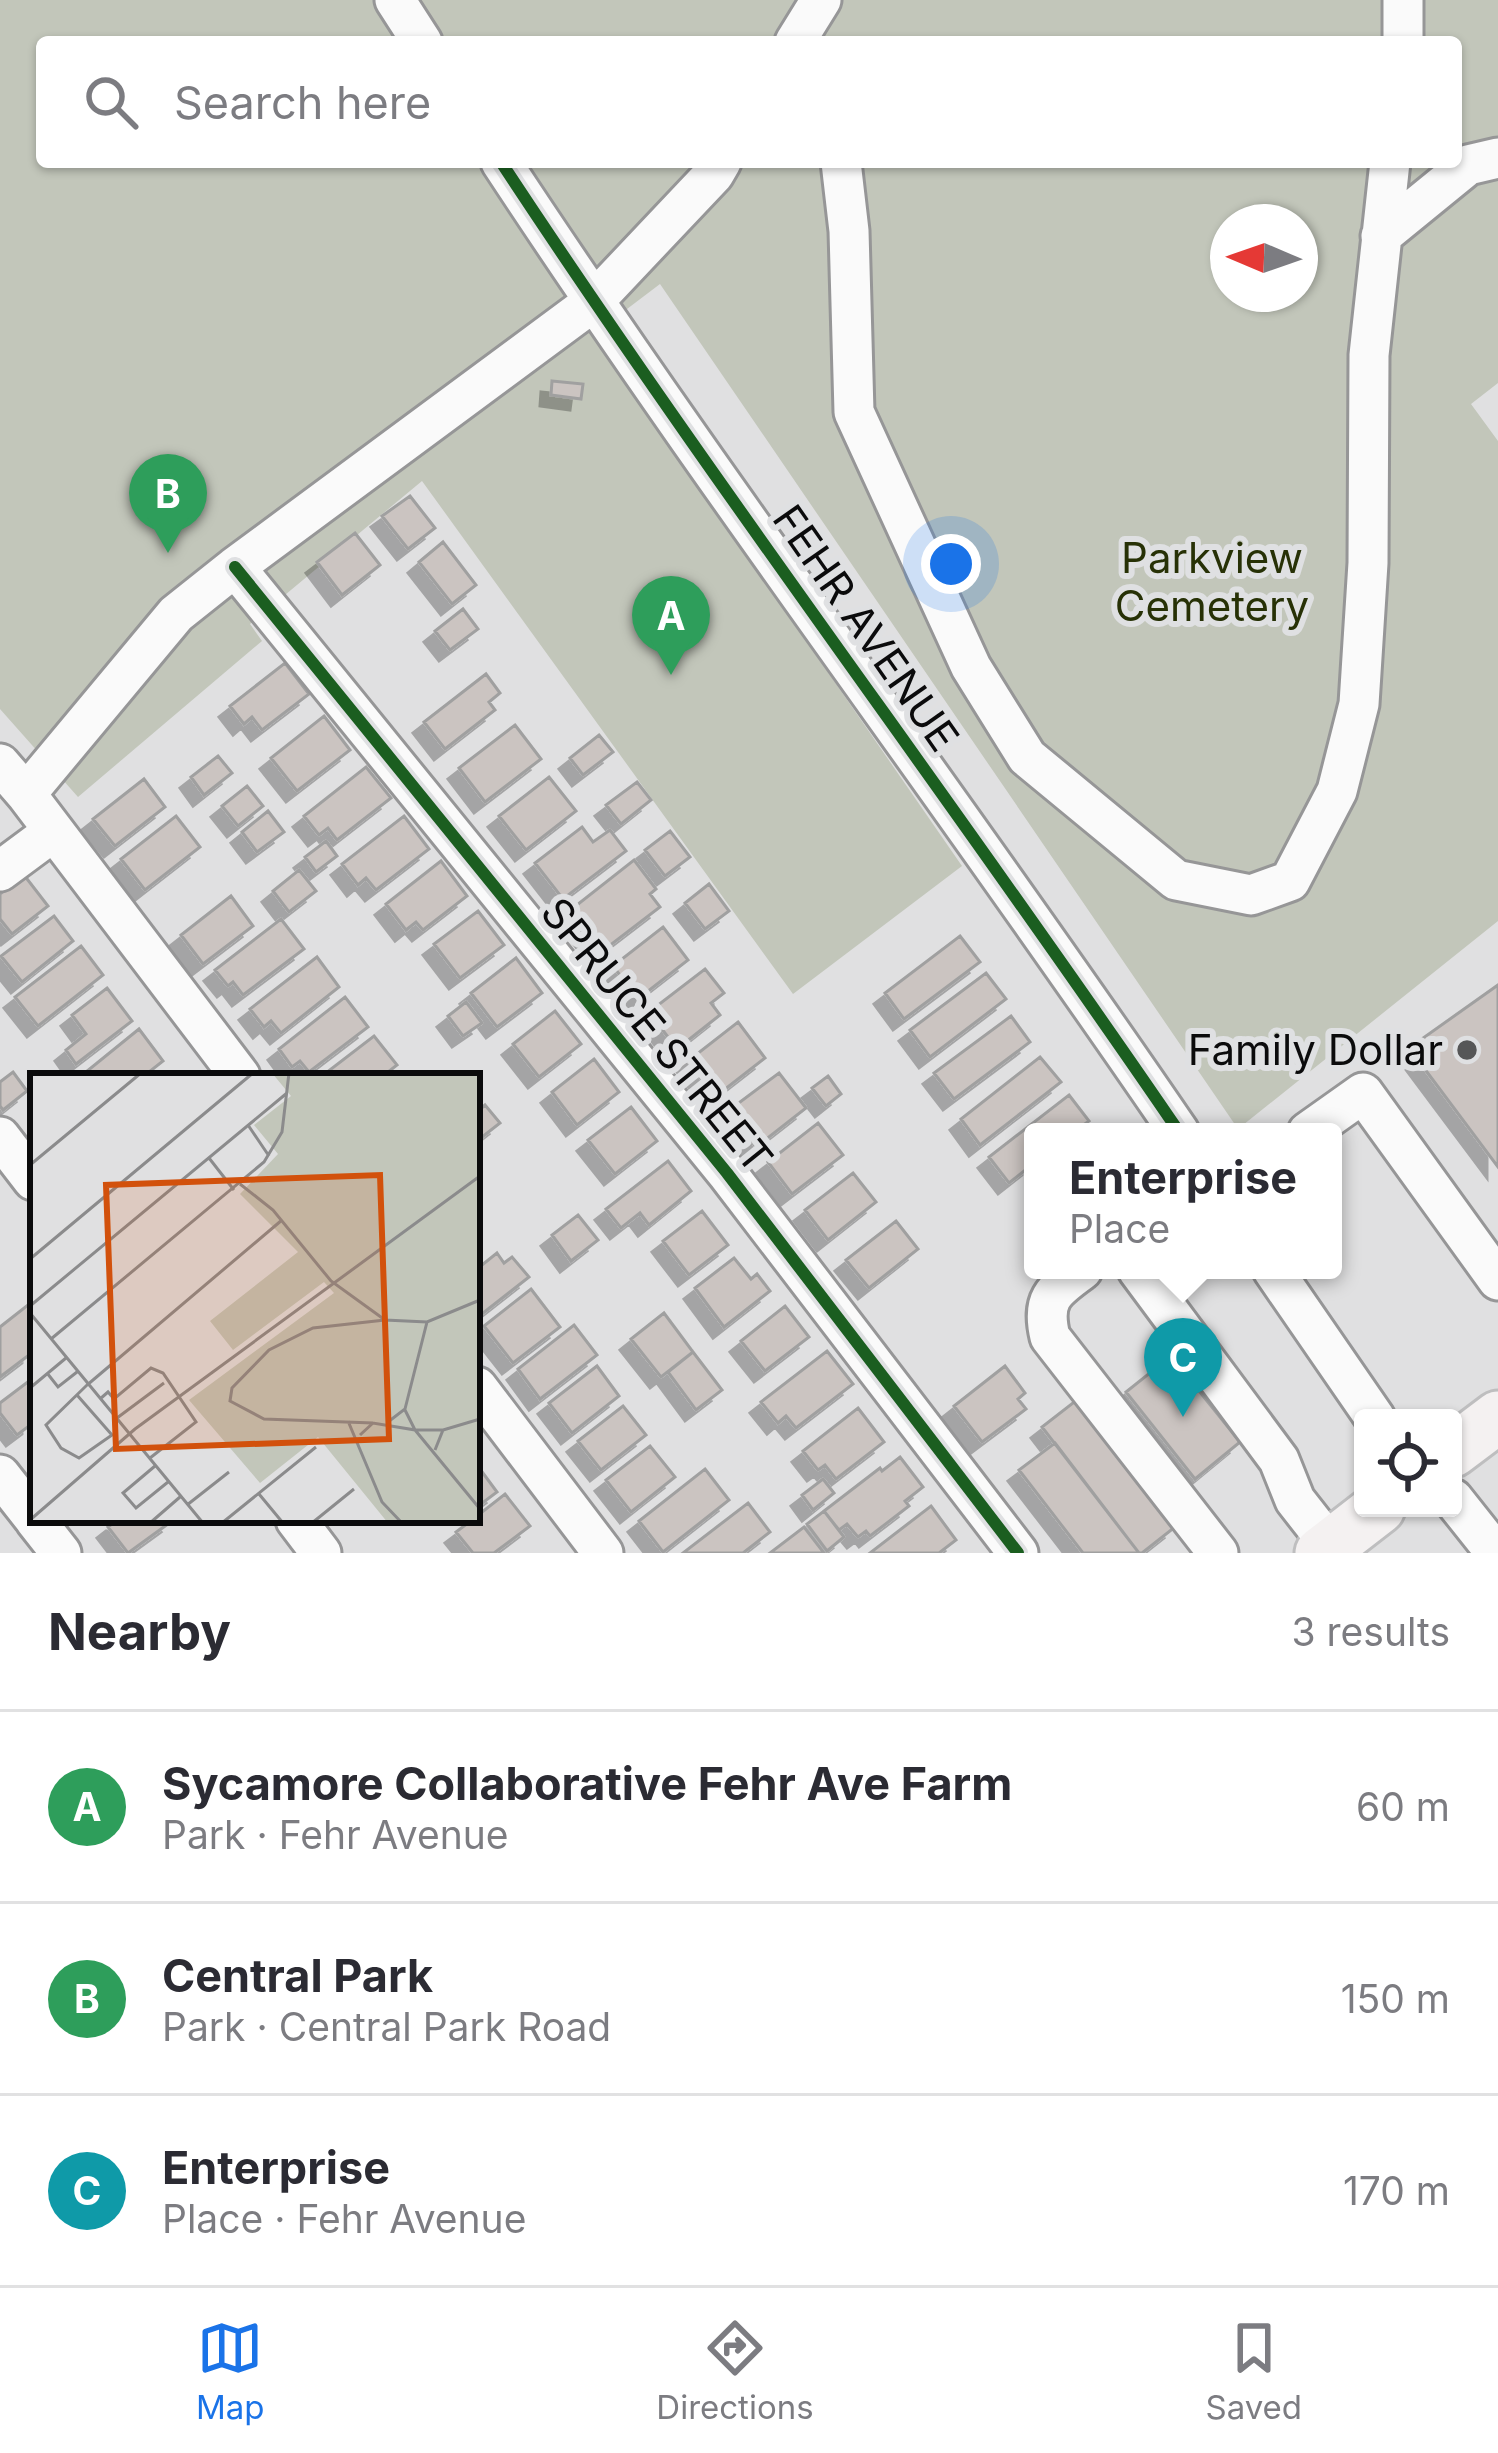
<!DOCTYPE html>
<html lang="en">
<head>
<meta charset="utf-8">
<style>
	body { margin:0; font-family:Inter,sans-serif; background:#f7f7f7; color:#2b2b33 }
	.controls { position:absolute; right:36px; bottom:36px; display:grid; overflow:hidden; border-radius:12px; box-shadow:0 3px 9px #0004 }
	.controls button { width:108px; height:108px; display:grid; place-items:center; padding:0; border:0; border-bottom:3px solid #e1e1e2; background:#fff; color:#2b2b33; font:60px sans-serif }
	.compass { position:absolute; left:1210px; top:204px; width:108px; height:108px; border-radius:50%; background:#fff; box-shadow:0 3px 9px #0004; rotate:272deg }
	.you { position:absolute; left:951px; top:564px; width:42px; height:42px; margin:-30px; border:9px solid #fff; border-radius:50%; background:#1a73e8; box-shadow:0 0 0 18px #1a73e833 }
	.badge { display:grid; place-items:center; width:78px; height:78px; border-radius:50%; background:#1a73e8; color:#fff; font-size:39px; font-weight:700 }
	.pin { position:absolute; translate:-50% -99px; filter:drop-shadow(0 3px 6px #0008) }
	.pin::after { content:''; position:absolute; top:63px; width:42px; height:36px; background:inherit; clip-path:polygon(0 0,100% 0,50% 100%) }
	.popup { position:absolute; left:1024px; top:1123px; width:318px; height:156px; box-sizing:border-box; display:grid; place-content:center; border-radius:12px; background:#fff; filter:drop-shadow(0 3px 9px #0005); font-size:39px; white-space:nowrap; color:#7c7c81 }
	.popup b { font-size:45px; color:#2b2b33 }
	.popup::after { content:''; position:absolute; left:50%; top:100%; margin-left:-24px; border:24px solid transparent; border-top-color:#fff }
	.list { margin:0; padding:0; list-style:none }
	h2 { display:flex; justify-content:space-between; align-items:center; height:156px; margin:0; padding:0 48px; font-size:51px }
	h2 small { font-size:39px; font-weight:400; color:#7c7c81 }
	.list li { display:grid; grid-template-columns:78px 1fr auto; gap:36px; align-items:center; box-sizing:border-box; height:192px; padding:0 48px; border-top:3px solid #e1e1e2 }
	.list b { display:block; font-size:45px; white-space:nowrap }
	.list p { margin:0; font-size:39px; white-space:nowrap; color:#7c7c81 }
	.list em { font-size:39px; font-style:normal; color:#7c7c81 }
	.icon { flex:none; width:66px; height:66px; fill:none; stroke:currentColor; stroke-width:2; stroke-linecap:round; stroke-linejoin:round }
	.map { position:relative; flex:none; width:1498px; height:1553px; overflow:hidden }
	.search { position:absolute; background:#fff; box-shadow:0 3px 9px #0004; left:36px; right:36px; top:36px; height:132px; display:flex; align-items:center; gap:30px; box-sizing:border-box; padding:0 42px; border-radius:12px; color:#7c7c81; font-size:45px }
	.sheet { height:732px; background:#fff }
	nav { display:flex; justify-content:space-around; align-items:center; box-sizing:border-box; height:168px; border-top:3px solid #e1e1e2; background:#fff; font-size:33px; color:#7c7c81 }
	nav a { display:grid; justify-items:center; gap:6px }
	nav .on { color:#1a73e8 }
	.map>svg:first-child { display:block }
	.green { fill:#c2c6ba; fill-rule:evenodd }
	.building { fill:#cbc4c1; stroke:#a0a0a0; stroke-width:3; filter:url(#shadow) }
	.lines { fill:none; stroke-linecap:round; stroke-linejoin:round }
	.minor-casing { stroke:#969697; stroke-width:45 }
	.major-casing { stroke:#bebebf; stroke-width:57 }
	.minor { stroke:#fafafa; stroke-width:39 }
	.major { stroke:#f4f1f1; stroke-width:51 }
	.cycleway-casing { stroke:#dfe0e2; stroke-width:20 }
	.cycleway { stroke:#1b5e20; stroke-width:12 }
	.poi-dot { fill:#565657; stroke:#dfe0e2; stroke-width:4.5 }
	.labels { text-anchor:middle; stroke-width:12; stroke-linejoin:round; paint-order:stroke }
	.park-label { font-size:42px; fill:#273106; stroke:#dfe0e2 }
	.street-label { font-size:42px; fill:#0b0b0c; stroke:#dfe0e2 }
	.poi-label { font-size:42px; fill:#0b0b0c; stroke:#dfe0e2; text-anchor:end }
	.inset-road { fill:none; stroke:#8b8b8c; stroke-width:3 }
	.view { fill:#d2510c; fill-opacity:0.15; stroke:#d2510c; stroke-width:6 }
	.inset-edge { fill:none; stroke:#0b0b0c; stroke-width:6 }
</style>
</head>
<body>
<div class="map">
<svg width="1498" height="1553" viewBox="0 0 1498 1553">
	<defs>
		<filter id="shadow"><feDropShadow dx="-11" dy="11" stdDeviation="0" flood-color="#0004"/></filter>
	</defs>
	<rect width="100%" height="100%" fill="#e0e0e1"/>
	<path class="green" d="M0 0H1498V383L1471 404 1498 441V921L1238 1129 660 284 594 334 962 866 793 994 422 481 250 624 262 641 78 797 0 709ZM42 42H1456V162H42ZM1228 222H1300V294H1228Z"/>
	<path class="building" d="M552 381 583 384 581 399 551 395Z
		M410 496 435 528 408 549 382 516Z
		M355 533 380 565 342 595 317 562Z
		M443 542 476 585 452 604 419 562Z
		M463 609 478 629 450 650 435 631Z
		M285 663 309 694 262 730 252 717 244 724 230 706Z
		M486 674 500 693 489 702 495 710 445 749 424 722Z
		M324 716 350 750 297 791 271 758Z
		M515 725 541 759 485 802 459 768Z
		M599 735 613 752 583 775 570 758Z
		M218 756 232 773 204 795 191 777Z
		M366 767 391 798 337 840 328 828 319 835 304 816Z
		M549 777 576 811 526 850 499 816Z
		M144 779 165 807 115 846 93 819Z
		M637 782 651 800 621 824 606 805Z
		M247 786 263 806 238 826 222 806Z
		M268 811 284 832 257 852 242 832Z
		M176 816 200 847 145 890 121 859Z
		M404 816 429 849 376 890 366 878 358 885 342 864Z
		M582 827 593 842 610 830 626 851 563 899 535 863Z
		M670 831 690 857 665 876 645 850Z
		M326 841 337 856 316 872 305 857Z
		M634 860 656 889 650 894 660 907 600 953 568 912Z
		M441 861 467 896 423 930 416 922 406 930 386 904Z
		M299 870 316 891 289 912 273 891Z
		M24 875 48 906 12 934 0 919V894Z
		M709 884 729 911 705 929 685 903Z
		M231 896 253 926 203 964 181 935Z
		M478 911 504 945 460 978 434 944Z
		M54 916 73 941 22 982 1 956Z
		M281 919 304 949 243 995 233 982 228 986 215 970Z
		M663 927 688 960 638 999 613 966Z
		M960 936 980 962 904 1019 885 993Z
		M81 946 103 975 38 1026 15 997Z
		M317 957 339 987 281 1033 271 1021 264 1027 250 1009Z
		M516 958 542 993 497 1027 471 993Z
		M705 969 724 993 711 1003 720 1015 677 1049 649 1012Z
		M986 973 1006 999 930 1057 910 1030Z
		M1498 985V1167L1409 1048Z
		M107 988 132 1021 76 1064 66 1050 86 1034 72 1015Z
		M345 997 368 1027 309 1072 300 1061 292 1067 279 1049Z
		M466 1002 482 1023 463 1036 448 1016Z
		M555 1011 581 1044 539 1077 513 1044Z
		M1011 1016 1030 1042 954 1099 934 1073Z
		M738 1022 765 1058 715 1097 688 1061Z
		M139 1029 163 1061 144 1076H81Z
		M374 1036 397 1065 383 1076H322Z
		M1040 1057 1061 1082 980 1145 961 1119Z
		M594 1059 619 1092 577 1125 552 1092Z
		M13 1072 27 1091 3 1110 0 1106V1082Z
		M779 1073 806 1108 756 1147 728 1111Z
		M828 1076 841 1094 826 1106 812 1088Z
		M1069 1095 1089 1121 1074 1132H1033V1164L1009 1183 989 1157Z
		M485 1105 500 1123 477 1141V1112Z
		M631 1107 657 1141 615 1174 588 1140Z
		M818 1123 843 1155 792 1194 768 1162Z
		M668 1161 691 1191 649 1225 640 1213 621 1228 606 1209Z
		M853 1173 876 1202 828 1240 805 1210Z
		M702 1211 728 1245 689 1275 663 1241Z
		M578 1215 598 1240 571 1261 552 1235Z
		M896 1221 918 1249 869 1288 846 1260Z
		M497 1253 504 1263 512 1257 529 1277 478 1317 477 1269Z
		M734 1258 751 1279 757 1274 770 1291 724 1327 695 1288Z
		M531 1289 560 1327 513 1363 484 1326Z
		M33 1301V1352L0 1377V1327Z
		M785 1306 809 1337 765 1371 741 1341Z
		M664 1313 693 1352 661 1377 631 1339Z
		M574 1325 597 1355 540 1399 518 1369Z
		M827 1351 853 1384 796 1428 786 1416 778 1423 761 1402Z
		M693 1352 722 1390 696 1410 668 1372Z
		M1171 1356 1240 1442 1195 1479 1126 1392Z
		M597 1366 619 1396 572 1433 549 1403Z
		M1005 1366 1025 1393 1018 1399 1026 1409 982 1442 954 1406Z
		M33 1378V1423L17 1435 0 1413V1403Z
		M1078 1399 1175 1527 1142 1553H1139L1042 1427Z
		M623 1406 646 1435 601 1470 578 1441Z
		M858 1408 884 1442 836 1479 825 1465 818 1470 803 1451Z
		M1055 1443 1139 1553H1083L1019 1470Z
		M650 1446 675 1477 631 1512 606 1480Z
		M900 1457 923 1487 905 1501 909 1506 870 1536 866 1531 858 1537 847 1524 839 1530 824 1511 880 1468 882 1471Z
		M477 1465 497 1492 477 1507Z
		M705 1469 729 1500 663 1552 639 1521Z
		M823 1479 834 1493 813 1510 802 1495Z
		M505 1494 530 1526 494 1553H473L456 1532 472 1520H477V1516Z
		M748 1503 770 1532 743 1553H683Z
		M931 1506 956 1540 939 1553H870Z
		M824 1511 844 1537 827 1551 807 1524Z
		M117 1520H171L172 1521 128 1553 108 1527Z
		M804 1527 824 1553H770Z"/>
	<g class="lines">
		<g class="minor-casing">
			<path id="minor" d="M395 0 422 42
				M1403 0V42
				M795 42 821 0
				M501 162C718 492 957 806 1179 1132
				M841 162 849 231 854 412 971 667 1027 757 1176 880 1251 895 1290 881 1337 791 1359 704 1368 563 1369 355 1390 162
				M1381 236 1468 165 1498 158
				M235 567 727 1173 1018 1553
				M0 764 26 794 240 1076
				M26 794 176 614 235 567 593 302 714 174 721 162
				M0 871 54 831
				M1308 1132 1363 1093 1498 1280
				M0 1137 33 1180
				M1082 1270C1053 1291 1041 1299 1050 1337L1218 1553
				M1138 1270 1279 1460 1295 1500 1331 1546
				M1273 1270 1375 1418
				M477 1387 603 1553
				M0 1475 33 1517
				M1453 1499 1496 1553
				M35 1520 61 1553
				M296 1520 321 1553"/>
		</g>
		<g class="major-casing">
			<path id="major" d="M1453 1451 1498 1417
				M1321 1553 1379 1508"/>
		</g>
		<use href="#minor" class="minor"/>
		<use href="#major" class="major"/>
		<g class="cycleway-casing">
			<path id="cycleway" d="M501 162C718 492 957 806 1179 1132
				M235 567 727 1173 1018 1553"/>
		</g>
		<use href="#cycleway" class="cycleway"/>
	</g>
	<circle class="poi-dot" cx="1467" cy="1050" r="12"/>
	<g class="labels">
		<g class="park-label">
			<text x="1212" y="573">Parkview<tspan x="1212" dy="48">Cemetery</tspan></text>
		</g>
		<g class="street-label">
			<text transform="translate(866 628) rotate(55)" y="15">FEHR AVENUE</text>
			<text transform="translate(657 1035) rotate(51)" y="15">SPRUCE STREET</text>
		</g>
		<g class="poi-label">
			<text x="1443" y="1065">Family Dollar</text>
		</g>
	</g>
	<g transform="translate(30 1073)">
		<rect width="450" height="450" fill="#e0e0e1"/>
		<path d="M242 0H450V450H358L288 364 230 410 159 327 304 220 294 209 203 277 180 248 268 179 210 121 248 81 224 52 261 23Z" fill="#c2c6ba"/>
		<path class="inset-road" d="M218 52 239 83M179 85 204 117M0 92 111 0M210 111 243 137 301 208 355 247 397 249 450 227M0 186 223 0M0 233 257 20M0 240 173 450M21 266 234 89 252 59 259 0M17 300 28 314 47 299M0 315 36 285M47 322 82 362 49 385 31 375 16 352 57 312 63 307 252 147M70 326 78 319 84 326 121 295 133 300 166 349 120 385M375 337 385 357H413M87 345 134 310M318 348 352 429 372 450M358 349 375 336 397 249M343 350 234 346 200 328 202 315 239 277 283 255 355 247M330 362 343 350 385 357 450 436M405 377 413 357 450 346M125 393 93 420 106 435 138 409M229 421 253 450M157 432 199 399M0 447 105 356 450 103M120 450 150 424M192 450 286 374M282 450 324 416"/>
		<path class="view" d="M350 102 359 366 86 376 76 112Z"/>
		<rect width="450" height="450" class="inset-edge"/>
	</g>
</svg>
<div class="controls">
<button><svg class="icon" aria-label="locate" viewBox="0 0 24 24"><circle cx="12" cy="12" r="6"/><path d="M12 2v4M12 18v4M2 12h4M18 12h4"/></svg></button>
</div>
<svg class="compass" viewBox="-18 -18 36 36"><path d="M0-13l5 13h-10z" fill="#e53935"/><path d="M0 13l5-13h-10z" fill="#7c7c81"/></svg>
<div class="you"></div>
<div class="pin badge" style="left:671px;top:675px;background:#2e9e5b">A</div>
<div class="pin badge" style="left:168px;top:553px;background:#2e9e5b">B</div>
<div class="pin badge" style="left:1183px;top:1417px;background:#0f9aa8">C</div>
<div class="popup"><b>Enterprise</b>Place</div>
<div class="search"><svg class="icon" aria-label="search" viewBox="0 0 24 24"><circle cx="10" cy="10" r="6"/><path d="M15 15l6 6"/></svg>Search here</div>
</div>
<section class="sheet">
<h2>Nearby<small>3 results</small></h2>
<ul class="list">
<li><span class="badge" style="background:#2e9e5b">A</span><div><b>Sycamore Collaborative Fehr Ave Farm</b><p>Park · Fehr Avenue</p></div><em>60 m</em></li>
<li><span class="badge" style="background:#2e9e5b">B</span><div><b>Central Park</b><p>Park · Central Park Road</p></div><em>150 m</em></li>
<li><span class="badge" style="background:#0f9aa8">C</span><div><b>Enterprise</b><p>Place · Fehr Avenue</p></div><em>170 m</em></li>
</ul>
</section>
<nav>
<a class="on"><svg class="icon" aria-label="map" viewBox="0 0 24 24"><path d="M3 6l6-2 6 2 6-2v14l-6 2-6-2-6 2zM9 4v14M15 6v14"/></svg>Map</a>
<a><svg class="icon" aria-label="directions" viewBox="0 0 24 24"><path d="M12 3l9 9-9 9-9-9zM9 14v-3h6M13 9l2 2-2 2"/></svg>Directions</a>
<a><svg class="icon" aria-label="saved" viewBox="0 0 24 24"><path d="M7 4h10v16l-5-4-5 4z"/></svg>Saved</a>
</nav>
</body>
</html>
